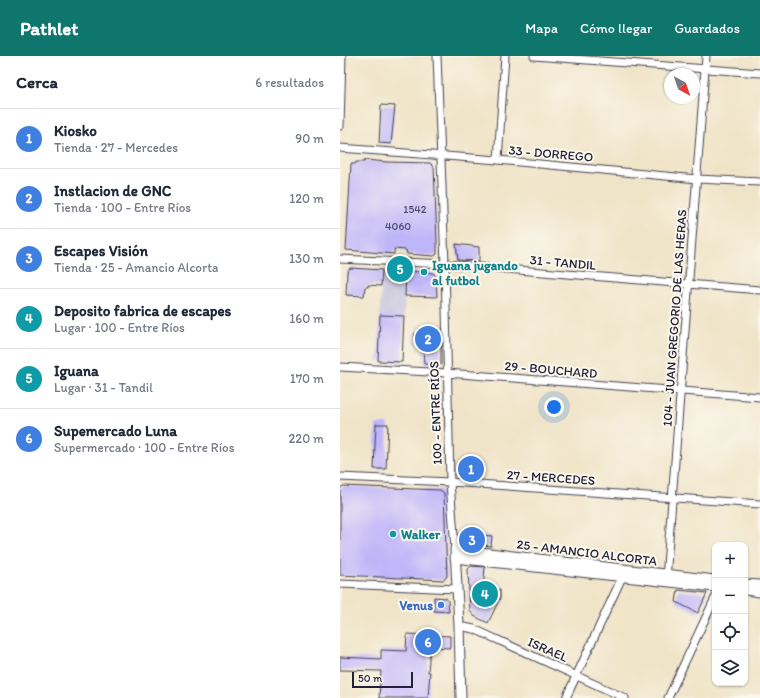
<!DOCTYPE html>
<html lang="es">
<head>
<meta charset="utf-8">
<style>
	body { margin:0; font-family:Itim,sans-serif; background:#f2f2f3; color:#1f2937 }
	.controls { position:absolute; right:12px; bottom:12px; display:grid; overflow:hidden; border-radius:8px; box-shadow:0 1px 3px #0004 }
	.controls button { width:36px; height:36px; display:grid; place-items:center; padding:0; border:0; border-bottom:1px solid #e0e1e3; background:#fff; color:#1f2937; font:20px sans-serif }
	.compass { position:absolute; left:324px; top:12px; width:36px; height:36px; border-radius:50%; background:#fff; box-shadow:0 1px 3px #0004; rotate:140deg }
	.scale { position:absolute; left:12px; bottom:10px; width:61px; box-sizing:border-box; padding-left:4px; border:2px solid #22223b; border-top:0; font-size:11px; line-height:14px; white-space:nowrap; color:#22223b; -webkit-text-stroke:3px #fbf7ec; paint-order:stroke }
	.you { position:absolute; left:214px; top:351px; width:14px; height:14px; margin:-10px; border:3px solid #fff; border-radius:50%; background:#1a73e8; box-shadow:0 0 0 6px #1a73e833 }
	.badge { display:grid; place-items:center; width:26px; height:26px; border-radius:50%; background:#0f766e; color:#fff; font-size:13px; font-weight:700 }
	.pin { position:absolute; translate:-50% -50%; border:2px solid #fff; box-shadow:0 1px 4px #0006 }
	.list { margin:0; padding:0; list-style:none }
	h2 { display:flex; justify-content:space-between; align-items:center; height:52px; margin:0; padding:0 16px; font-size:17px }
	h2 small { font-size:13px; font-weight:400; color:#747a83 }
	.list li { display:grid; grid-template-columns:26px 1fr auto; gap:12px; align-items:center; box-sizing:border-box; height:60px; padding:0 16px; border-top:1px solid #e0e1e3 }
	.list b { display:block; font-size:15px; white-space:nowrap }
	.list p { margin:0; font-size:13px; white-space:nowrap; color:#747a83 }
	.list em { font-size:13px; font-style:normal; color:#747a83 }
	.icon { flex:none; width:22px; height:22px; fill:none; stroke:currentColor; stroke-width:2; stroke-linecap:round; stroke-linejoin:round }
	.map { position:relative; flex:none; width:420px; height:642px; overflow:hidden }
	header { display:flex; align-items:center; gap:24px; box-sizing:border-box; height:56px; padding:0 20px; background:#0f766e; color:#fff }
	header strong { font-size:19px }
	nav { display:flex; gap:22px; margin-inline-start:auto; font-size:14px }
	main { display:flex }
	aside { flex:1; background:#fff }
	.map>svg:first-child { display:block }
	.industrial { fill:#c3c1db }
	.building { fill:#bfb5f9 }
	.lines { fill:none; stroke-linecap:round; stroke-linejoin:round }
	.street-casing { stroke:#413f50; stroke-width:9 }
	.secondary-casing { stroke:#413f50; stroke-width:11 }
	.street { stroke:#fff; stroke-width:7 }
	.secondary { stroke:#fff; stroke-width:9 }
	.culture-dot { fill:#0f9aa8; stroke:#fbf7ec; stroke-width:1.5 }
	.shop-dot { fill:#3f7fe0; stroke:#fbf7ec; stroke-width:1.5 }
	.labels { text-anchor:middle; stroke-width:4; stroke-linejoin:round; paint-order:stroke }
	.number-label { font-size:11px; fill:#49476a }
	.street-label { font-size:13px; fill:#22223b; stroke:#fbf7ec }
	.culture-label { font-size:13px; font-weight:bold; fill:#0d838f; stroke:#fbf7ec; text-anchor:start }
	.shop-label { font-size:13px; font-weight:bold; fill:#366cbe; stroke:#fbf7ec; text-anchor:end }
</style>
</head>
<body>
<header>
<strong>Pathlet</strong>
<nav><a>Mapa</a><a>Cómo llegar</a><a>Guardados</a></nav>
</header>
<main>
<aside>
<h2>Cerca<small>6 resultados</small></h2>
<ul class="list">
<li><span class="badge" style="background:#3f7fe0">1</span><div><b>Kiosko</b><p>Tienda · 27 - Mercedes</p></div><em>90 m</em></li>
<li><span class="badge" style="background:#3f7fe0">2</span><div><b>Instlacion de GNC</b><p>Tienda · 100 - Entre Ríos</p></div><em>120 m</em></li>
<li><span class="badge" style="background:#3f7fe0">3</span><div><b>Escapes Visión</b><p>Tienda · 25 - Amancio Alcorta</p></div><em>130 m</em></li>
<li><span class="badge" style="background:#0f9aa8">4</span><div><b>Deposito fabrica de escapes</b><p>Lugar · 100 - Entre Ríos</p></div><em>160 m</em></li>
<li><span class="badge" style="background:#0f9aa8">5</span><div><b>Iguana</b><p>Lugar · 31 - Tandil</p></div><em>170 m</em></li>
<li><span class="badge" style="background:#3f7fe0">6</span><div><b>Supemercado Luna</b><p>Supermercado · 100 - Entre Ríos</p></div><em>220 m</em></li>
</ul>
</aside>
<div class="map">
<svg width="420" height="642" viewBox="0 0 420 642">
	<rect width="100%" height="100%" fill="#fbf7ec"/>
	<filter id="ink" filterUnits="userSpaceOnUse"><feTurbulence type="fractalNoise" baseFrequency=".025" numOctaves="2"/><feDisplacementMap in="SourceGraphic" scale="8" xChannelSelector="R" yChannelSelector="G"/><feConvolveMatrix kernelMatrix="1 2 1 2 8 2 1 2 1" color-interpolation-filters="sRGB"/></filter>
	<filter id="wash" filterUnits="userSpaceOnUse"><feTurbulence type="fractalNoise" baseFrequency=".012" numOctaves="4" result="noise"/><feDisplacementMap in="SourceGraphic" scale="16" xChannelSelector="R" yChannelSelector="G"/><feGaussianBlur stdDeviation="0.9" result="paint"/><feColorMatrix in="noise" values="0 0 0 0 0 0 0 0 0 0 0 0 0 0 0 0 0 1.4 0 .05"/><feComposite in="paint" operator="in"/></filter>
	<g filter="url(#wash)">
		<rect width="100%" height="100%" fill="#f0e4c8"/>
		<path class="industrial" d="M42 214 66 215 63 282 39 281Z"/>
		<g id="blocks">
			<path class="building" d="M41 49 55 50 51 88 39 87Z
				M25 104 47 106 90 107 94 111 97 186V198L94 200 67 198 66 194 54 193V198L6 194 11 108H15L16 106H24Z
				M116 188 139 191V205L118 204Z
				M10 212 42 214 41 230 28 229V231H25L24 240 6 239 7 216Z
				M66 215 93 217 96 220 97 241 65 240Z
				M40 259 64 260 62 306 38 305Z
				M75 277 101 279V309L84 308 83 289 75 287Z
				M36 368H48L46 413H34Z
				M127 406 143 407V418H129L126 415Z
				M3 430 100 434 104 437 107 520 104 524 0 519V432Z
				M125 477 152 480 151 490 128 487 125 484Z
				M131 510 145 511 143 535 160 534V542L148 567 134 560 130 555 128 513Z
				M338 534 367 537 358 557 336 546Z
				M94 541 106 542 108 545 109 556 94 555Z
				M67 578 110 580V592L90 591 88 616H90L88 642H39L41 615 0 614V601L41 603V594L66 595Z"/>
		</g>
	</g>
	<g filter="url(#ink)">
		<use href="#blocks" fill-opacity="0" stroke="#413f50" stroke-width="1"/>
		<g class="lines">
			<g class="street-casing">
				<path id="street" d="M97 0 105 208 110 426 115 493
					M194 0 420 17
					M0 70 2 0
					M0 92 158 104 357 123 420 126
					M158 104 165 0
					M0 203 105 208 420 234
					M0 311 107 317 420 341
					M0 421 110 426 420 448
					M326 523 366 0
					M0 528 117 533
					M119 570 134 573 285 642
					M226 642 284 517
					M328 642 375 542"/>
			</g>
			<g class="secondary-casing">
				<path id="secondary" d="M115 502 375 531
					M405 528 420 529
					M405 534 420 536
					M121 642 119 570 115 493 375 524"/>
			</g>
			<use href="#street" class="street"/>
			<use href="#secondary" class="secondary"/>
		</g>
	</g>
	<g class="culture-dot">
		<circle cx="84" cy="216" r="4"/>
		<circle cx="53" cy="478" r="4"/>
	</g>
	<circle class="shop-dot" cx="101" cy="549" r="4"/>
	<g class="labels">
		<g class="number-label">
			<text x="75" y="157">1542</text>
			<text x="58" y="174">4060</text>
		</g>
		<g class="street-label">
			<text transform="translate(211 97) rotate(5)" y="5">33 - DORREGO</text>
			<text transform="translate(223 206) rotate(5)" y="5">31 - TANDIL</text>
			<text transform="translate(334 262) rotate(-86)" y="5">104 - JUAN GREGORIO DE LAS HERAS</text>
			<text transform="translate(211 313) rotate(5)" y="5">29 - BOUCHARD</text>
			<text transform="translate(95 357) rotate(-92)" y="5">100 - ENTRE RÍOS</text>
			<text transform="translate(211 421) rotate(4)" y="5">27 - MERCEDES</text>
			<text transform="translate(247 496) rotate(7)" y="5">25 - AMANCIO ALCORTA</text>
			<text transform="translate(208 593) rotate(24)" y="5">ISRAEL</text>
		</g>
		<g class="culture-label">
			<text x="92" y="214">Iguana jugando<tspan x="92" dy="15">al futbol</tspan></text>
			<text x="61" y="483">Walker</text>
		</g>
		<g class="shop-label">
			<text x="93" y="554">Venus</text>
		</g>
	</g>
</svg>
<div class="controls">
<button>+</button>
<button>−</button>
<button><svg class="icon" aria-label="locate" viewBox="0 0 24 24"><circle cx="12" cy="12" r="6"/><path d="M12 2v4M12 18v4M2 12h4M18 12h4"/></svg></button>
<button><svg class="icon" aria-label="layers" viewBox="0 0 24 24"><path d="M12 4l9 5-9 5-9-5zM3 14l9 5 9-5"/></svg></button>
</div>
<svg class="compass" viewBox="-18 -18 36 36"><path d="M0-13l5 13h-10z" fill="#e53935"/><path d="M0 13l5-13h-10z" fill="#747a83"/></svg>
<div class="scale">50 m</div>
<div class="you"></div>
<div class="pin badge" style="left:131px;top:413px;background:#3f7fe0">1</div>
<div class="pin badge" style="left:88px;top:283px;background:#3f7fe0">2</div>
<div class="pin badge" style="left:132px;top:484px;background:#3f7fe0">3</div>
<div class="pin badge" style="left:145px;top:538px;background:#0f9aa8">4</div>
<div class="pin badge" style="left:60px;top:213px;background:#0f9aa8">5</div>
<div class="pin badge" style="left:88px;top:586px;background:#3f7fe0">6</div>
</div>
</main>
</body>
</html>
